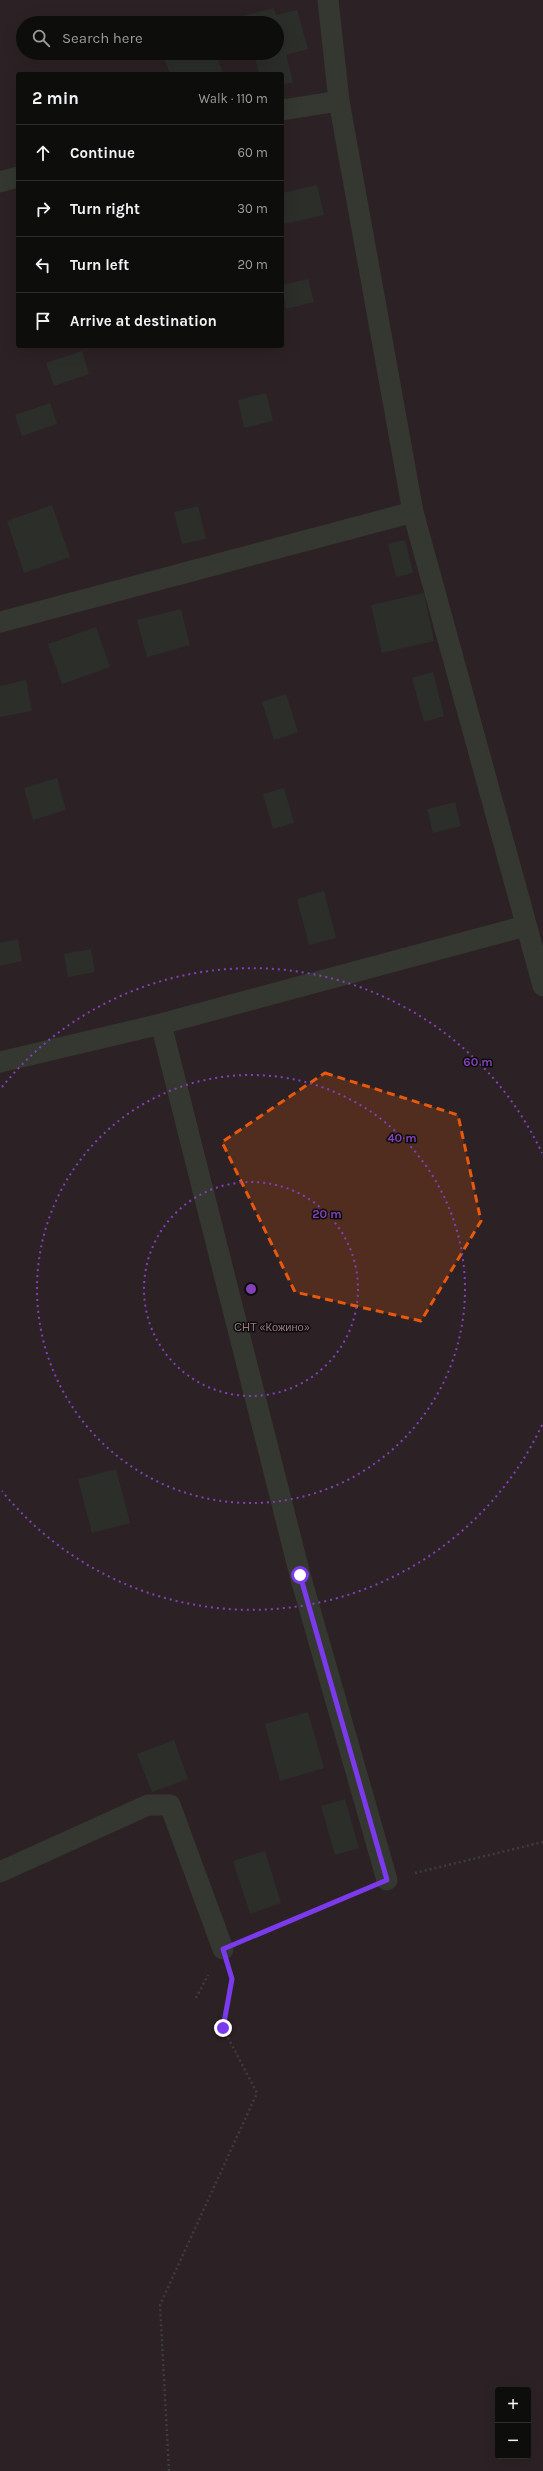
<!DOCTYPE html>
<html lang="en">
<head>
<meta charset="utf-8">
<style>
	body { margin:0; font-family:Karla,sans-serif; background:#161715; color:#f1f3f6 }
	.controls { position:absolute; right:12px; bottom:12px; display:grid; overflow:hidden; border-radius:4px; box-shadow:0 4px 16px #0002 }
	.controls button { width:36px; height:36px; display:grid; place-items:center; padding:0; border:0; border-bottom:1px solid #2d2e2d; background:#0d0e0c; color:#f1f3f6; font:20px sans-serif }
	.stop { position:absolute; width:12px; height:12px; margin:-9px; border:3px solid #7c3aed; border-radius:50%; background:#fff }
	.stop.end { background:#7c3aed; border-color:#fff; box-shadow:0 1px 4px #0008 }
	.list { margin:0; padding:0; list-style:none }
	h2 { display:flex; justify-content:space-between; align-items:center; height:52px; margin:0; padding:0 16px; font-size:17px }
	h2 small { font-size:13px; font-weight:400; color:#9a9c9d }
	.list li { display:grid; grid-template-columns:26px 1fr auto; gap:12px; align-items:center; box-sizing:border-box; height:56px; padding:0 16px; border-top:1px solid #2d2e2d }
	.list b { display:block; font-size:15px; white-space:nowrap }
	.list em { font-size:13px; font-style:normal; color:#9a9c9d }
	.icon { flex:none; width:22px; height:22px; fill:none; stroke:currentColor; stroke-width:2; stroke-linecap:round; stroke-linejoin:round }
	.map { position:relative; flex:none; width:543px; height:2471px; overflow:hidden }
	.search { position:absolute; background:#0d0e0c; box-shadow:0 4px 16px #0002; left:16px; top:16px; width:268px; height:44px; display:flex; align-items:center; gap:10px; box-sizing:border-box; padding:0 14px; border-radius:22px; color:#9a9c9d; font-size:15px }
	.panel { position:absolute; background:#0d0e0c; box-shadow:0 4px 16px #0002; left:16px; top:72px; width:268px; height:276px; border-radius:4px }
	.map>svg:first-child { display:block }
	.green { fill:#2c2226; fill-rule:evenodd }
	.building { fill:#2c2e2a }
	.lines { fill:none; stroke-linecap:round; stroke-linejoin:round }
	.path { stroke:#3c3e37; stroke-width:2.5; stroke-dasharray:2 3; stroke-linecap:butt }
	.lane { stroke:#353731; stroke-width:21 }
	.route { stroke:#7c3aed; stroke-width:5 }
	.marked { fill:#e8590c; fill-opacity:0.2; stroke:#e8590c; stroke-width:3; stroke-dasharray:8 5; stroke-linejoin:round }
	.ring { fill:none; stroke:#8340ba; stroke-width:2; stroke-dasharray:2 4 }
	.labels { text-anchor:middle; stroke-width:3; stroke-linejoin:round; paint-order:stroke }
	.park-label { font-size:11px; fill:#9f7689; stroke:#0c0d0b }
	.centre { fill:#8340ba; stroke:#0c0d0b; stroke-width:2 }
	.ring-label { font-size:12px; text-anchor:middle; font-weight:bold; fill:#8340ba; stroke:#0c0d0b; stroke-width:3; stroke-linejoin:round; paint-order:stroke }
</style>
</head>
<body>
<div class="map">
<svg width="543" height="2471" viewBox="0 0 543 2471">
	<rect width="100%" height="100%" fill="#111210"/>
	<path class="green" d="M0 0H543V2471H0ZM23 23H277V53H23ZM18 74H282V346H18ZM498 2390H528V2456H498Z"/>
	<path class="building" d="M274 8 276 15 297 10 308 49 286 55 293 82 282 85V74H259L254 53H277V23H246L244 16Z
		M162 53H216L223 74H170Z
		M317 185 324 215 284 224 282 193Z
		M308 279 314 302 286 309 282 285Z
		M82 351 89 374 54 386 46 363Z
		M266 393 273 421 244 428 238 400Z
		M50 403 57 424 22 436 15 415Z
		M52 505 70 557 24 573 7 521Z
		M198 506 206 539 182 544 174 512Z
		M405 540 413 573 396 577 388 544Z
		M424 593 434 641 382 653 371 605Z
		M181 609 190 645 147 657 137 620Z
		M96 627 110 667 62 684 48 644Z
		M433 672 444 716 424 722 412 678Z
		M26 680 32 711 0 717V686Z
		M286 694 298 732 274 740 262 702Z
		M57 778 66 810 33 820 24 788Z
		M284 788 294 823 273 829 263 794Z
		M455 802 461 826 433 833 427 809Z
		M324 891 336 938 309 945 297 899Z
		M18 939 22 961 0 966V943Z
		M91 949 95 972 68 977 64 954Z
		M116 1469 130 1523 92 1533 78 1479Z
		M308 1712 324 1768 280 1781 265 1724Z
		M174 1740 188 1779 152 1792 137 1754Z
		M345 1799 359 1848 335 1855 321 1806Z
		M265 1851 281 1903 250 1914 233 1861Z"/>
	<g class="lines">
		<path class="path" d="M415 1873 543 1842
			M250 1938 359 1892
			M196 1998 208 1975
			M169 2471 160 2305 257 2093 223 2028 231 1976"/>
		<path class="lane" d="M339 101 413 512 543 986
			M282 110 339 101 328 0
			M0 182 18 177
			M0 622 413 512
			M161 1024 300 1575 387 1880
			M0 1062 161 1024 525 926
			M0 1872 148 1805H170L223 1949"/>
	</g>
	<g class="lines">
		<path class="route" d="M223 2028 232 1979 223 1949 387 1880 300 1575"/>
	</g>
	<path class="marked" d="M325 1073 458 1115 481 1221 421 1321 295 1292 222 1142Z"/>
	<g class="ring">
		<circle cx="251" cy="1289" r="107"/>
		<circle cx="251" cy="1289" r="214"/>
		<path d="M542 1425A321 321 0 0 1 2 1491M2 1087A321 321 0 0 1 542 1153"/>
	</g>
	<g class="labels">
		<g class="park-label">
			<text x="272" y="1331">СНТ «Кожино»</text>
		</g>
	</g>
	<circle cx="251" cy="1289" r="6" class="centre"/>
	<g class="ring-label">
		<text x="478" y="1066">60 m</text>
		<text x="402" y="1142">40 m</text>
		<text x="327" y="1218">20 m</text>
	</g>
</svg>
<div class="controls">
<button>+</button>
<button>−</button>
</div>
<div class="stop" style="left:300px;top:1575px"></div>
<div class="stop end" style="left:223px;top:2028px"></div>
<div class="search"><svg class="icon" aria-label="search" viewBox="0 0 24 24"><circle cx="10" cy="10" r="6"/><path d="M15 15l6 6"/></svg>Search here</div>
<section class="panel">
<h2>2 min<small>Walk · 110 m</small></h2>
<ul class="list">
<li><svg class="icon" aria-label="ahead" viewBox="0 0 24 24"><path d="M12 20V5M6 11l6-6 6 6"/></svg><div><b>Continue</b></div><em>60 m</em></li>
<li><svg class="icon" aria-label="right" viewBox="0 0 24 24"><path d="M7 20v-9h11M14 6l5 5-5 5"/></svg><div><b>Turn right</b></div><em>30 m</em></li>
<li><svg class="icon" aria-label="left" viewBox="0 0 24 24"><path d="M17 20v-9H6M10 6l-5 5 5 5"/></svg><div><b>Turn left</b></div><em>20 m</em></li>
<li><svg class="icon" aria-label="arrive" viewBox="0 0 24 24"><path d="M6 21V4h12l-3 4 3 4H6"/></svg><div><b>Arrive at destination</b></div></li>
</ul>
</section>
</div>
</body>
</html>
